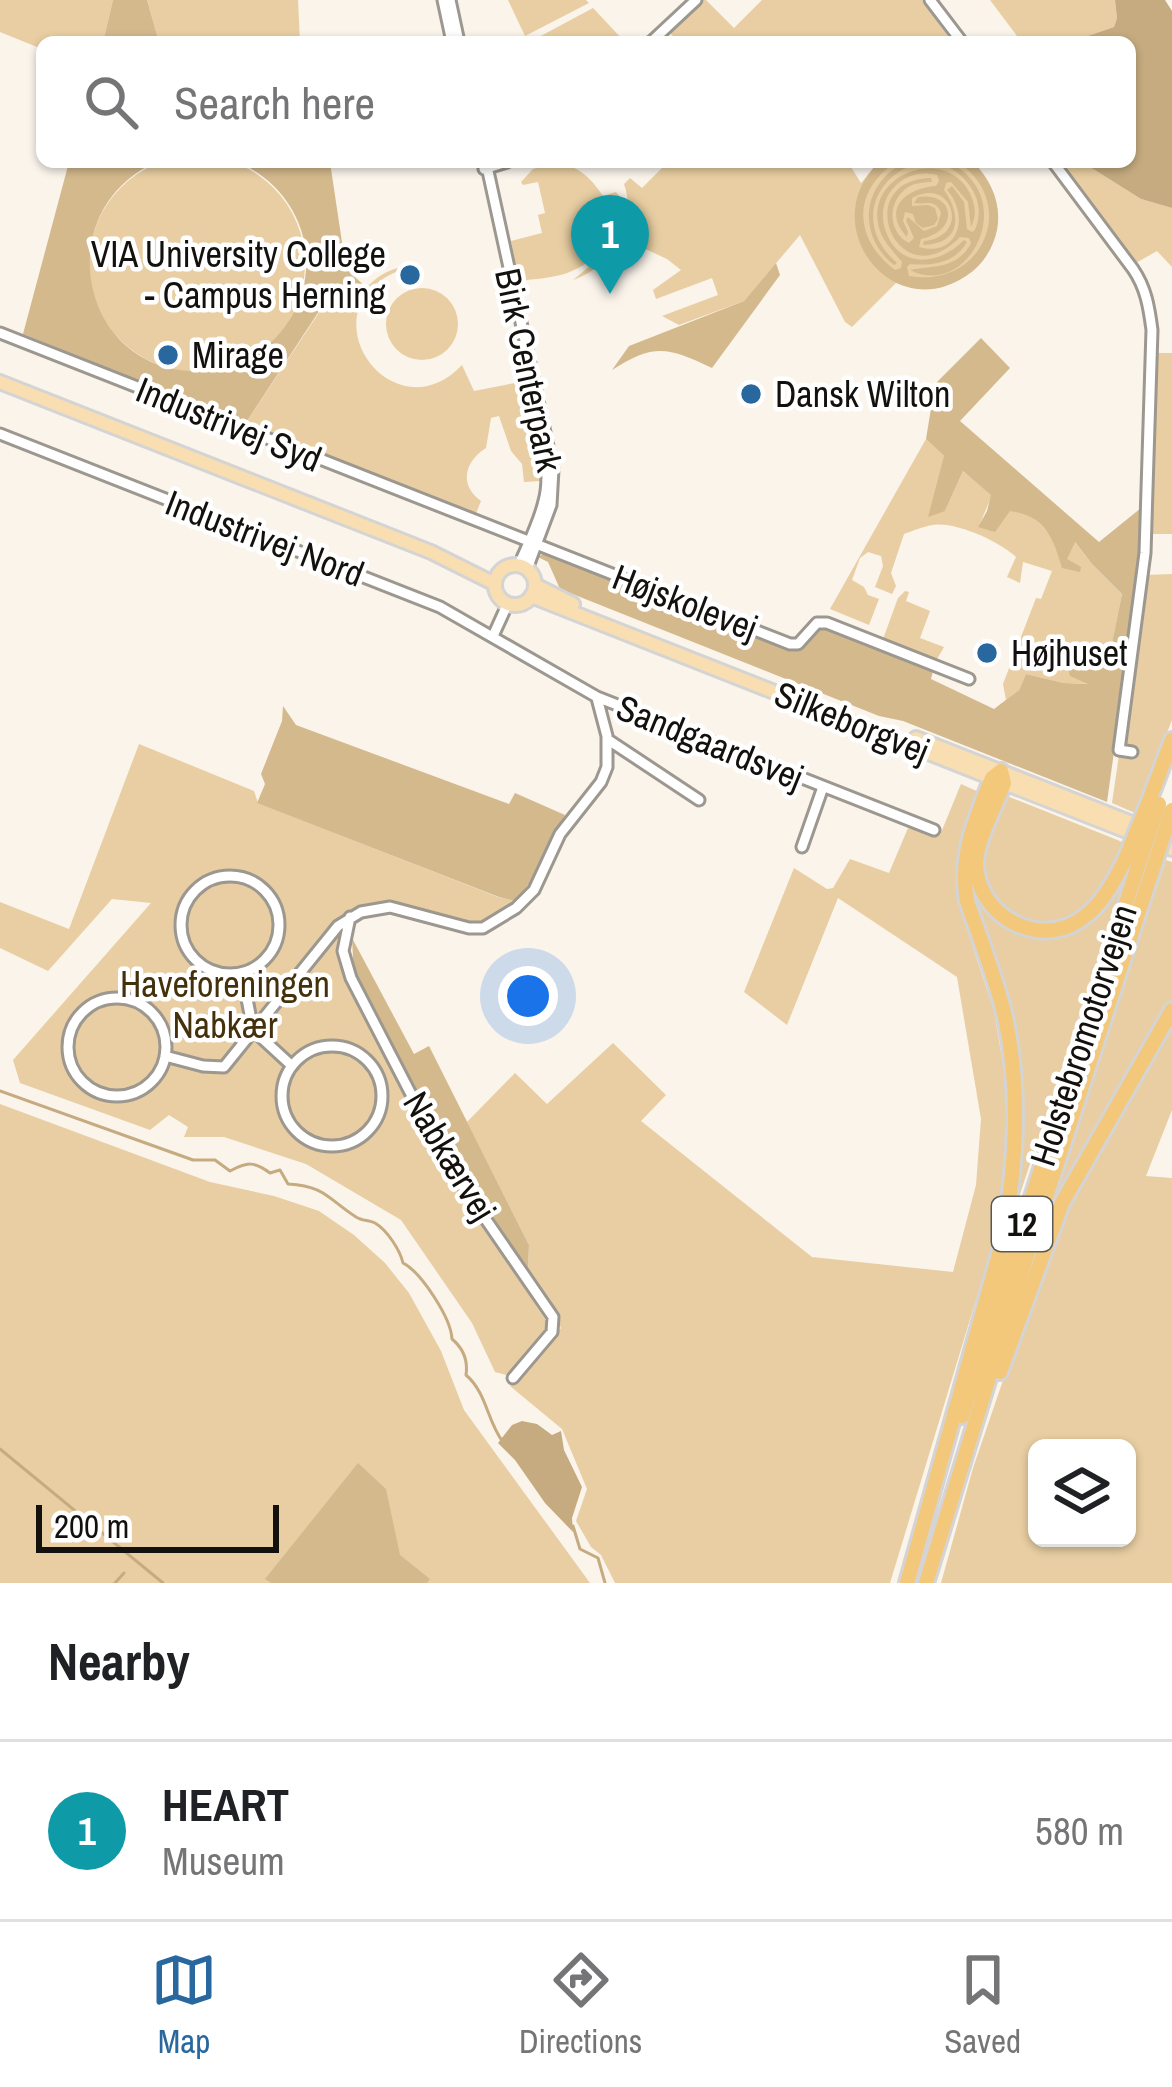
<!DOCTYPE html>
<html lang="en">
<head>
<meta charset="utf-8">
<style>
	body { margin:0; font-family:"Archivo Narrow",sans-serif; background:#f2f2f2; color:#202124 }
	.controls { position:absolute; right:36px; bottom:36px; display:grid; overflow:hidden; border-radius:18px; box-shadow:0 3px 9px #0004 }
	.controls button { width:108px; height:108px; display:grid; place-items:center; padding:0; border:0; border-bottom:3px solid #e0e0e0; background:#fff; color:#202124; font:60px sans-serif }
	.scale { position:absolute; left:36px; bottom:30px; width:243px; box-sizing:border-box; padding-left:12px; border:6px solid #13110e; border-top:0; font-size:33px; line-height:42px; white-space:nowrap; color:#13110e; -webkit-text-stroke:9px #fff; paint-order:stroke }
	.you { position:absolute; left:528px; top:996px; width:42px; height:42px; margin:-30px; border:9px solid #fff; border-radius:50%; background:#1a73e8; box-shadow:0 0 0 18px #1a73e833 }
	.badge { display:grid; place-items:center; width:78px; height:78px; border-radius:50%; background:#28689e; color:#fff; font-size:39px; font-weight:700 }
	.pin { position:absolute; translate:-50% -99px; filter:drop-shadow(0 3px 6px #0008) }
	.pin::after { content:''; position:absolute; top:63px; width:42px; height:36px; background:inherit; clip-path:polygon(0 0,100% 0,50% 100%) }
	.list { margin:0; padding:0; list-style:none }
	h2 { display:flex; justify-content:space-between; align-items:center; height:156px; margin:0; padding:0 48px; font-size:51px }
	h2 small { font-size:39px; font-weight:400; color:#757577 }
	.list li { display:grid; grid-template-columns:78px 1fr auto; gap:36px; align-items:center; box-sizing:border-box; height:180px; padding:0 48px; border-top:3px solid #e0e0e0 }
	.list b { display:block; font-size:45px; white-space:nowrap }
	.list p { margin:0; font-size:39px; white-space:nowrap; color:#757577 }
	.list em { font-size:39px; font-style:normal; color:#757577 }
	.icon { flex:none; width:66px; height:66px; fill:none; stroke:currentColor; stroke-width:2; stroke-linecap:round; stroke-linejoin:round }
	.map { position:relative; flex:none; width:1172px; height:1583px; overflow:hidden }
	.search { position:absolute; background:#fff; box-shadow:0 3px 9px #0004; left:36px; right:36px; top:36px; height:132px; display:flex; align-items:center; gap:30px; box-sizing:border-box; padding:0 42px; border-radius:18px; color:#757577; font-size:45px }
	.sheet { height:336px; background:#fff }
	nav { display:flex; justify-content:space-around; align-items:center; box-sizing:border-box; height:168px; border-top:3px solid #e0e0e0; background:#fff; font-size:33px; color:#757577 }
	nav a { display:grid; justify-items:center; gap:6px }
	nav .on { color:#28689e }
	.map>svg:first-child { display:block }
	.green { fill:#e8cea2; fill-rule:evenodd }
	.forest { fill:#d4b98d }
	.water { fill:#c5ab7f }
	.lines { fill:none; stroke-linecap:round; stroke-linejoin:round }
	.stream { stroke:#c5ab7f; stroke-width:3 }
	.minor-casing { stroke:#9c978f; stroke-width:15 }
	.major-casing { stroke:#d5d4d4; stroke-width:18 }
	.highway-casing { stroke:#d5d4d4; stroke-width:20 }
	.minor { stroke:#fff; stroke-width:9 }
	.major { stroke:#f8deb0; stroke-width:12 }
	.highway { stroke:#f4c87b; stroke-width:14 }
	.highway-bridge-casing { stroke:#d5d4d4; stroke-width:20; stroke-linecap:butt }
	.highway-bridge { stroke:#f4c87b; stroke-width:14 }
	.poi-dot { fill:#28689e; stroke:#fff; stroke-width:4.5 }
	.labels { text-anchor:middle; stroke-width:9; stroke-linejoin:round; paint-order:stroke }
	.shield { fill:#fff; stroke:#5a5856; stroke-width:3 }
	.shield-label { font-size:33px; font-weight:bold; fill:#13110e }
	.poi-label { font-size:36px; fill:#13110e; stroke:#fff; text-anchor:start }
	.street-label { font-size:36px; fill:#13110e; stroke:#fff }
	.park-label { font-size:36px; fill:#44310c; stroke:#fff }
</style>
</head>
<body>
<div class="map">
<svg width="1172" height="1583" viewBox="0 0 1172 1583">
	<rect width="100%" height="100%" fill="#faf4eb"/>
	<path class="green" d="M0 0H113L103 42H42V49L0 32Z
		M147 0H298L300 42H159Z
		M508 0H586L589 3 525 36Z
		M703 0H706L734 28 762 0H922L952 42H679L669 32Z
		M990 0H1115L1117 18 1114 27 1070 42H1017L1020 40Z
		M593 8 625 42H541L537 38Z
		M89 264a108 108 0 1 1 216 0a108 108 0 1 1-216 0Z
		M668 162H856L851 167 861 183 879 162H973C1033 221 975 309 896 283L852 327 845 322 800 235 744 301 679 325 662 316 718 295 712 278 656 299 653 290 681 270 667 259 641 247 644 242 631 232C616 253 598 271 573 280 603 255 640 228 624 184L630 178 642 188Z
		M1058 162H1082L1141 199 1172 208V267L1157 251 1134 264Z
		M556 163C578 165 591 178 603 196L616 192 622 199C619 232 600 261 567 273 553 278 534 279 519 281L511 241 542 233 538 215 545 213 538 182 523 185 521 182 533 169Z
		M404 266 406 268C297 304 391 440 462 365L474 391 520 382 541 481 524 482 522 464 511 451 499 416 491 418 486 448C464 462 459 485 481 501L475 516 245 424 330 296 357 301C370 281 381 272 404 266Z
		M386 324a36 36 0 1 1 72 0a36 36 0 1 1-72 0Z
		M1153 353H1172V534H1150Z
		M926 439 944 456 945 511 963 471 992 495 979 526C987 522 997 515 1006 512 1033 504 1055 540 1066 559L1074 541 1092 564 1122 594 1111 649 1093 684 1064 683 1026 674 1019 690 1006 700 1003 684 1036 598 1041 599 1052 571 1023 562 1020 583 1007 577 1016 557C1001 542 955 521 933 525 924 526 913 531 904 534L891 573 896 586 892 594 875 587 883 566 881 556 868 552 860 558 852 580 864 587 868 595 879 599 869 625 830 609Z
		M1172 574V720L1135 813 1112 803 1145 575Z
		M905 591 909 592 906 601 930 611 920 638 944 647 937 659 933 660 886 643 883 639 898 598Z
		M139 744 254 791 258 803 498 897 515 901C501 914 490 925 470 924 421 911 377 887 333 924L340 938 337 951 346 983 443 1167 551 1328 510 1376 495 1372 472 1323 401 1220 306 1164 224 1137H184L188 1127 169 1115 150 1130 20 1083 13 1060 151 903 112 899 48 971 0 948V902L69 929Z
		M961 784 981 793 960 844 956 873 958 902 994 1011 1005 1076 1008 1144 999 1224 890 1583H615L601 1555 591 1547 576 1521 587 1489 562 1429 510 1386 561 1328 528 1268 529 1245 467 1122 515 1073 547 1104 613 1043 666 1095 641 1121 812 1257 953 1272 976 1185 981 1119 957 977 838 898 787 1025 744 992 794 868 827 889 833 888 850 859 889 873 908 828 940 835Z
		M1007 796 1125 843C1114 870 1097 903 1071 917 1032 937 974 903 983 856 987 836 999 815 1007 796Z
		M1166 860 1172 862V1001L1089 1141 1039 1240Z
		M1128 869 1013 1215 1021 1146 1020 1086 972 898 970 872C979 887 988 907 1000 920 1009 929 1022 933 1034 935 1081 945 1105 902 1128 869Z
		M1172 1024V1110L1146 1176 1172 1178V1583H941L973 1468 1024 1319 1069 1203 1100 1143ZM1037 1448H1127V1538H1037Z
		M0 1104 210 1182 274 1196 319 1211 354 1235 385 1263 409 1293 441 1351 464 1410 590 1583H0Z"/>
	<path class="forest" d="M113 0H147L159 42H103Z
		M69 162H156C46 212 81 376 202 371 227 370 250 360 269 344 294 322 309 287 306 253 302 212 275 178 238 162H330L346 269 366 287 357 301 329 296 245 424 23 334Z
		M879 162H896C851 192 854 239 895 270L901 268 902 262C894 252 885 244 880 231 860 172 954 141 973 201 976 211 975 219 971 227L968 202 951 182 946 183 944 190C962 215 961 244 923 245L924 241C971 237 953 175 912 198V206L928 205 935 208 938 219 934 225 923 228 916 223 913 214 905 212 903 221 908 232 907 237C881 209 906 188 936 186L939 181 937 175C903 166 873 198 886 232 900 270 940 265 964 240L967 242C955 263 933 266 910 264L907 267 909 276C982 289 1020 204 958 162H973C991 180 1002 204 997 230 993 249 982 266 966 276 892 326 814 225 879 162Z
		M906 162C919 162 933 160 945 162 954 164 963 170 969 177 1009 219 962 297 910 270 933 265 957 270 971 243L969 238 960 237C898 301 848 180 931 178L932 182C927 182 917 183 912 185 887 197 886 231 909 243L914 238 906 220 908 217 924 231 937 226 941 213C935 198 926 205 914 203L918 197C954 191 961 230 921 239L919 247C957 258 971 217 947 190L952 186 964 202 967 229 972 232 975 230C981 215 980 200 970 186 926 123 828 202 897 263L894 265C856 235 862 182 906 162Z
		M776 263 780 275 712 368C668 347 654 343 612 370L629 346 744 301Z
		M981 338 1010 368 960 421 1099 542 1141 508 1138 580 1107 802 903 721 879 716 560 589 548 562 538 557 544 553 789 649C809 651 806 638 819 627L826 628 933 671 931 679 994 709 1019 690 1026 674 1064 683 1088 684 1070 676 1065 656 1070 646 1086 642 1111 648 1122 594 1092 564 1075 542 1067 559 1081 567 1080 572 1062 568C1053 537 1045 516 1010 511L995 532 978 527 987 511 991 495 963 471 945 511 928 517 944 456 926 439 935 384Z
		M283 706 296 725 509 804 515 793 565 815 554 834 538 873 515 901 499 897 257 803 265 784 261 774 282 721Z
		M352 938 414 1054 429 1046 529 1245 528 1268 458 1167 405 1073 354 976Z
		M358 1463 386 1489 400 1555 430 1579 427 1583H271L265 1579Z"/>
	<path class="water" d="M1115 0H1165L1172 11V208L1141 199 1082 162H1130V42H1070L1114 27 1117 18Z
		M522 1421 537 1424 552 1435 561 1431 564 1450 582 1487 572 1518 573 1532 545 1503 515 1460 498 1443 512 1425Z"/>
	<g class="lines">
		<path class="stream" d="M0 1091 193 1160H215L230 1171C247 1162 254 1161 270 1173L280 1170 288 1184C325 1186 328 1199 356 1217 362 1221 369 1220 375 1223 387 1230 400 1250 403 1263 421 1272 451 1318 452 1339 464 1349 468 1361 466 1375 487 1393 487 1421 503 1442
			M0 1449 163 1583
			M573 1526 580 1549 598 1558 605 1583
			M115 1583 124 1573"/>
		<g class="minor-casing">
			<path id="minor" d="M443 0 452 42
				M450 0 459 42
				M930 0 962 42
				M651 42 696 0
				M486 162 553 469 551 505 527 569
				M1053 162 1133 269C1146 288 1149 307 1152 330L1145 553 1119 750 1132 752
				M484 169 507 162
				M0 333 790 644H798L817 623H827L969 679
				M0 434 440 607 597 697 934 830
				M519 565C528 544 539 523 544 501 554 465 536 420 528 384
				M493 636 508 603
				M607 739 699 800
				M802 847 823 787
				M181 925a49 49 0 1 1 98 0a49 49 0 1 1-98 0Z
				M350 917 343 951 351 978 445 1160 553 1317 552 1332 513 1378
				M242 973 253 1030 291 1065
				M68 1047a49 49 0 1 1 98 0a49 49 0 1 1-98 0Z
				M282 1096a50 50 0 1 1 100 0a50 50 0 1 1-100 0Z
				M165 1056 203 1066 224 1067 338 926 361 912 390 907 469 928H483L516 908 534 890 560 834 601 782 607 767V736L597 698"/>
		</g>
		<g class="major-casing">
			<path id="major" d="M0 382 431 552 495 584
				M495 585a20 20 0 1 1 40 0a20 20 0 1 1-40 0Z
				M535 585 573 604
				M531 596 1172 849
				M916 738 1172 839"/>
		</g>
		<g class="highway-casing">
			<path id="highway" d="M1149 801 1172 740
				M1000 1372 1062 1203 1172 1010
				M962 1416 1138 866
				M907 1583 1003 1240C1016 1166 1021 1091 1005 1017 996 978 980 939 967 901 959 856 975 820 992 778L1001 771 1004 783C996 805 976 841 976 864 977 915 1037 949 1080 920 1102 905 1113 883 1125 860
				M926 1583 1018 1283 1152 871"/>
		</g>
		<use href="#minor" class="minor"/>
		<use href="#major" class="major"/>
		<use href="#highway" class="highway"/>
		<g class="highway-bridge-casing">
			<path id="highway-bridge" d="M1125 860 1149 801
				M1138 866 1159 804
				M1152 871 1172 810"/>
		</g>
		<use href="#highway-bridge" class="highway-bridge"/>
	</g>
	<g class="poi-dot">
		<circle cx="410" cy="275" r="12"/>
		<circle cx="168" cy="355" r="12"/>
		<circle cx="751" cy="394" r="12"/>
		<circle cx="987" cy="653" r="12"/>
	</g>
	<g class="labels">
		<rect class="shield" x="992" y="1197" width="60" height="54" rx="9"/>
		<g class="shield-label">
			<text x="1022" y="1236">12</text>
		</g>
		<g class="poi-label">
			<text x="386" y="267" text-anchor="end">VIA University College<tspan x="386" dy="41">- Campus Herning</tspan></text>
			<text x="192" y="368">Mirage</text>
			<text x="775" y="407">Dansk Wilton</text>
			<text x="1011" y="666">Højhuset</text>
		</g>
		<g class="street-label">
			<text transform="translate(529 370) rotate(78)" y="13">Birk Centerpark</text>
			<text transform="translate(229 424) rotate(22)" y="13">Industrivej Syd</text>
			<text transform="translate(265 538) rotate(21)" y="13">Industrivej Nord</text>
			<text transform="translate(685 602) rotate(21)" y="13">Højskolevej</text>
			<text transform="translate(852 722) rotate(22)" y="13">Silkeborgvej</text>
			<text transform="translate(710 742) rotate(22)" y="13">Sandgaardsvej</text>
			<text transform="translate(1083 1035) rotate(-72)" y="13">Holstebromotorvejen</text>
			<text transform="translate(450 1156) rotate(59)" y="13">Nabkærvej</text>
		</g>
		<g class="park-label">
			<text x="225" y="997">Haveforeningen<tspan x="225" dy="41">Nabkær</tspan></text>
		</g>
	</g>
</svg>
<div class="controls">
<button><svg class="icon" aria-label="layers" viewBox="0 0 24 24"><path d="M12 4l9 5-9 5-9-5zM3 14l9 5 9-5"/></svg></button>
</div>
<div class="scale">200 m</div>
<div class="you"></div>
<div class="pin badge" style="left:610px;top:294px;background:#0f9aa8">1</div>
<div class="search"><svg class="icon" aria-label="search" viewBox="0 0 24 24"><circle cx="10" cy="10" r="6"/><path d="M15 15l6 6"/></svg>Search here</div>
</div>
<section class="sheet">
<h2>Nearby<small></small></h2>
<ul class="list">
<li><span class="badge" style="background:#0f9aa8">1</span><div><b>HEART</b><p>Museum</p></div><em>580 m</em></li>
</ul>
</section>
<nav>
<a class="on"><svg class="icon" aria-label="map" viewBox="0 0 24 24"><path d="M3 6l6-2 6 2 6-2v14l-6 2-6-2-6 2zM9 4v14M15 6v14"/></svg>Map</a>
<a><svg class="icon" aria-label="directions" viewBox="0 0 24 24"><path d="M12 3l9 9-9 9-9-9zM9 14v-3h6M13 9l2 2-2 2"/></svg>Directions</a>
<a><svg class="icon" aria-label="saved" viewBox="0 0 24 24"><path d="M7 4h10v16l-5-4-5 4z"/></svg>Saved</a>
</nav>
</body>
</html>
